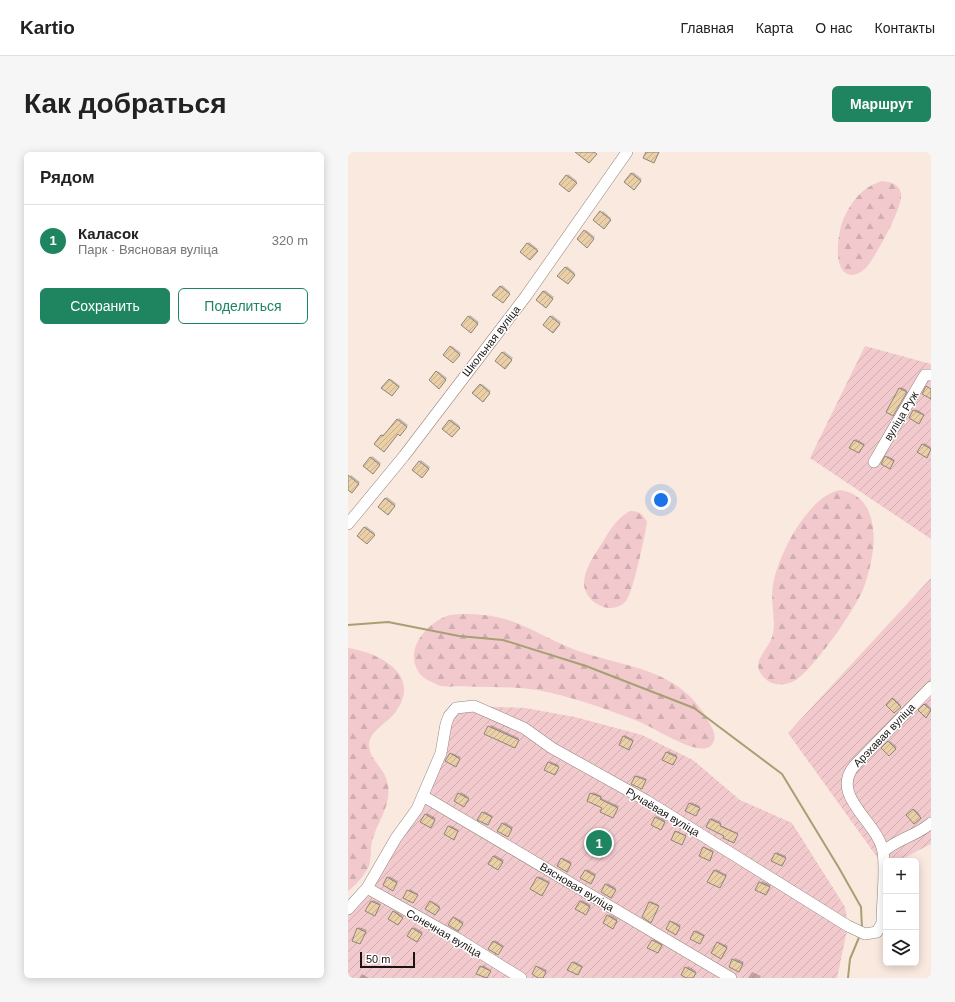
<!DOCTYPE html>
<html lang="ru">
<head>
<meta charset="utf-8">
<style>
	body { margin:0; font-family:Arial,sans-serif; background:#f6f6f6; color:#222 }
	.controls { position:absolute; right:12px; bottom:12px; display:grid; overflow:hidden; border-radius:6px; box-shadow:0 2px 10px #0003 }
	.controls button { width:36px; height:36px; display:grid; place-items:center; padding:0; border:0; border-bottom:1px solid #e0e0e0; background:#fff; color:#222; font:20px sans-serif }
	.scale { position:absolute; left:12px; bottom:10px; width:55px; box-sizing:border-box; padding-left:4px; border:2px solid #191411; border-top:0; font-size:11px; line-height:14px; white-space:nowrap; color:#191411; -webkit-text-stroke:3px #fff; paint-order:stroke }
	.you { position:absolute; left:313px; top:348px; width:14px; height:14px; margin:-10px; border:3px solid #fff; border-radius:50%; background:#1a73e8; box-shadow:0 0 0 6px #1a73e833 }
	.badge { display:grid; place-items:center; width:26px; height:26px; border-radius:50%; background:#1e8560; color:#fff; font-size:13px; font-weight:700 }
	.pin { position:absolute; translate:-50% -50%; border:2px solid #fff; box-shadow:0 1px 4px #0006 }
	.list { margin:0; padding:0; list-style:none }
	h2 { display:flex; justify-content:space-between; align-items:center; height:52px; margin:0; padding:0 16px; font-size:17px }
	h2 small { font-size:13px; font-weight:400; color:#767676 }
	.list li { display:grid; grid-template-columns:26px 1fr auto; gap:12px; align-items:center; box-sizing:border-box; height:72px; padding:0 16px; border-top:1px solid #e0e0e0 }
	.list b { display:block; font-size:15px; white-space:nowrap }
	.list p { margin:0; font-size:13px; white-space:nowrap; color:#767676 }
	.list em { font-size:13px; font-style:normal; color:#767676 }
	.actions { display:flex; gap:8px; padding:12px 16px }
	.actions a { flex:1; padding:9px 0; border:1px solid #1e8560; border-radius:6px; text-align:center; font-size:14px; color:#1e8560 }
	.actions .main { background:#1e8560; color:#fff }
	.icon { flex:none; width:22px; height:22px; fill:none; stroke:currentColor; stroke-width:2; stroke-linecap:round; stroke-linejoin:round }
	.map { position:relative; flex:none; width:583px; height:826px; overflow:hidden; border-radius:6px }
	header { display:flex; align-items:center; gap:24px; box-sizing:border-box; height:56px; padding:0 20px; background:#fff; border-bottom:1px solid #e0e0e0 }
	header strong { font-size:19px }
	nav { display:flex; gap:22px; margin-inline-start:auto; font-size:14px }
	.intro { display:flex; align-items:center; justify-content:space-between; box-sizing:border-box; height:96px; padding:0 24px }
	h1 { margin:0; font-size:28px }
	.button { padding:10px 18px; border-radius:6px; background:#1e8560; color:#fff; font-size:14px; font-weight:700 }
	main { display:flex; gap:24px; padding:0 24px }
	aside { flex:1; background:#fff; border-radius:6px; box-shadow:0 2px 10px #0003 }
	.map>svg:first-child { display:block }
	.forest { fill:url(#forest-firs) }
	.garden { fill:url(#garden-furrows) }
	.shadow { fill:#0003 }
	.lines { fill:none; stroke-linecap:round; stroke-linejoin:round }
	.stream { stroke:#a89f72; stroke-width:2 }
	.building { fill:url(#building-hatch); stroke:#8e8578 }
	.minor-casing { stroke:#93857b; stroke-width:12 }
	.minor { stroke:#fff; stroke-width:11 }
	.labels { text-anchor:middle; stroke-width:3; stroke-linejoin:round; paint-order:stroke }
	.street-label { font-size:11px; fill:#191411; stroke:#fff }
</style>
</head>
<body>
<header>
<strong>Kartio</strong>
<nav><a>Главная</a><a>Карта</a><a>О нас</a><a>Контакты</a></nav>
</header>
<div class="intro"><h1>Как добраться</h1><a class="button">Маршрут</a></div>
<main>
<aside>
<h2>Рядом<small></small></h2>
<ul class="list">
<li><span class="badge">1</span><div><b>Каласок</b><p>Парк · Вясновая вуліца</p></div><em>320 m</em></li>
</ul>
<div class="actions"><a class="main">Сохранить</a><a>Поделиться</a></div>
</aside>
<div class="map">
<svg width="583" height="826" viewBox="0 0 583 826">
	<defs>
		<pattern id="forest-firs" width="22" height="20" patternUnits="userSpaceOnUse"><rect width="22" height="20" fill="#f2cace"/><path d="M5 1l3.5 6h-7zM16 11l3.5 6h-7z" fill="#cfadb0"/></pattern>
		<pattern id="garden-furrows" width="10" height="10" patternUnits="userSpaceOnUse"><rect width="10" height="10" fill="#f2cace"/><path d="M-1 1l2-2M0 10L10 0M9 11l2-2" fill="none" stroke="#cfadb0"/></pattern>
		<pattern id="building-hatch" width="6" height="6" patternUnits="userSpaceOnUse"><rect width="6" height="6" fill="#ebcfa6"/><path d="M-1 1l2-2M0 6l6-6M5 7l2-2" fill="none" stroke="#c9b18e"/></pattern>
	</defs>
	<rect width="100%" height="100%" fill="#f9e9df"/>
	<path class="forest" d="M534 29C542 30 551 32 553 41 556 54 526 108 517 117 513 120 508 123 503 123 484 121 490 83 494 71 497 62 503 52 509 45 516 37 524 32 534 29Z
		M492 338C505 340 514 346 520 358 531 381 524 412 516 435 509 455 464 520 446 529 439 533 427 534 420 529 397 511 421 500 425 482 428 466 422 449 425 433 430 403 460 344 492 338Z
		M282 359C291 359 295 362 299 370 297 383 285 441 278 449 264 465 237 451 236 432 236 416 247 403 254 391 262 378 269 366 282 359Z
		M121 462C168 463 185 481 225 497 272 515 324 514 355 560 359 567 364 574 366 581 368 587 365 594 359 596 343 601 304 574 287 568 255 556 222 544 189 538 157 533 124 536 92 534 84 530 74 527 70 519 56 496 81 469 102 463 108 462 115 462 121 462Z
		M0 496C33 501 76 524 46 562 39 571 22 579 21 592 21 607 33 613 38 626 47 649 30 668 24 689 22 698 24 708 20 716 15 725 8 733 0 739Z"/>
	<path class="garden" d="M517 194 583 212V387L462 306Z
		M583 426V692L550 709H538L537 716 440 581Z
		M126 554 177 556 227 565 294 583 345 608 392 648 444 671 497 755 500 774 489 826H0V757L65 664 101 564Z"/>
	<path class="shadow" d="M285 20 294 27 286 37 277 30Z
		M220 22 229 29 221 39 213 32Z
		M255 59 263 66 256 75 247 68Z
		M238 78 247 85 239 94 230 87Z
		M181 90 190 97 182 107 174 100Z
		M219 114 227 121 220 131 211 124Z
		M154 133 162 140 155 150 146 143Z
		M197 138 206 145 198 155 189 148Z
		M122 163 131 170 123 180 114 173Z
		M204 163 213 170 205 180 196 173Z
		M104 194 113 201 105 210 96 203Z
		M156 199 165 206 157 216 148 209Z
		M90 219 99 226 91 235 82 228Z
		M43 227 52 234 44 243 35 236Z
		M134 232 143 239 135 248 126 241Z
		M553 235 559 238 546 261 539 259Z
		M568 257 576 262 572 269 562 266Z
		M51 266 60 273 52 283 50 281 27 291 35 282 37 284Z
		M103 267 112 274 104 284 96 277Z
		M508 287 517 292 511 300 507 288Z
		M576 291 583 295 579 305 574 293Z
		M24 304 33 311 25 321 16 314Z
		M540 304 547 308 543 315 538 305Z
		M73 308 82 315 74 325 65 318Z
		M3 323 12 330 4 339 0 336V326Z
		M39 345 48 352 40 362 31 355Z
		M18 374 27 381 19 391 11 384Z
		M546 546 553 553 546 560 539 553Z
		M578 551 583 556V559L578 565 571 558Z
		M143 573 171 586 168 594 138 581Z
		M277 583 286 588 281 596 276 585Z
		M542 589 549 595 541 602 535 596Z
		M320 599 329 603 326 611 316 608Z
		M104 601 113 605 109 612 103 602Z
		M202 609 211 613 208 620 197 618Z
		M289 623 299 627 295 634 285 631Z
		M113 640 121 645 117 652 107 649Z
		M245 640 254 644 253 646 271 654 265 665 255 656 240 648Z
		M343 650 352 654 349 661 338 659Z
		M567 657 573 664 566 670 559 663Z
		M136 659 145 664 141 671 131 667Z
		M79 661 88 666 84 673 78 663Z
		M309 664 318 668 313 677 307 665Z
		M364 666 373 670 372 673 390 681 387 688 378 683 363 667Z
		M156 670 165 675 161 682 155 672Z
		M102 673 111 678 107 685 97 681Z
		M329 679 338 683 335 690 328 680Z
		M357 695 366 699 363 706 356 696Z
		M429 700 438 704 435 711 424 709Z
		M147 703 156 708 152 715 145 705Z
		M215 706 224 710 220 717 214 707Z
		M239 717 248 722 244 729 238 719Z
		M368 717 379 723 373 734 367 719Z
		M41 724 50 729 46 736 36 733Z
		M191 724 202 730 195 741 183 737Z
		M414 729 423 733 419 741 409 738Z
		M260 731 268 736 264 743 254 740Z
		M62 737 70 742 65 750 56 745Z
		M25 748 33 752 27 763 19 759Z
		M234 748 243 753 239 760 233 749Z
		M84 749 92 754 88 761 82 750Z
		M303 749 311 753 303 769 301 751Z
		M47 759 55 764 51 771 45 760Z
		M261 762 270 767 266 774 260 764Z
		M107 765 116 770 110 778 106 766Z
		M324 769 333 773 329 780 323 770Z
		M11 775 19 778 12 791 10 777Z
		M66 775 75 780 71 787 65 777Z
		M348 778 357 783 352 791 343 786Z
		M306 787 315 792 311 799 301 795Z
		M147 788 156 794 150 802 146 790Z
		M371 790 380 794 375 804 369 791Z
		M387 806 396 810 391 819 382 815Z
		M226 809 235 814 231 821 221 817Z
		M135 813 143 818 138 826 129 821Z
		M190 814 199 818 195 826H192L189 815Z
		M340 814 348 819 344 826 334 823Z
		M404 820 413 824 412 826H400Z
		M14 822 21 826H11Z"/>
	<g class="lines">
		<path class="stream" d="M0 473 40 470 111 484 155 488 238 514 346 556 434 622 491 716 513 755 514 777
			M500 826 502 807 512 783"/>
	</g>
	<path class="building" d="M227 0H246L249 2 241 11Z
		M298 0H311L306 11 295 6Z
		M283 21 293 29 286 38 276 30Z
		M218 23 229 31 221 40 211 32Z
		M252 59 263 68 256 77 245 68Z
		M236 78 246 87 239 96 229 87Z
		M179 91 190 99 182 108 172 100Z
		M217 115 227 123 220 132 209 124Z
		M152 134 162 142 155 151 144 143Z
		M195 139 205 147 198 156 188 148Z
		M120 164 130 172 123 181 113 173Z
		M202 164 212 172 205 181 195 173Z
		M102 194 112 203 105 211 95 203Z
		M154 200 164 208 157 217 147 209Z
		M88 219 98 228 91 237 81 228Z
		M41 227 51 235 44 244 33 236Z
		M132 232 142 241 135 250 124 241Z
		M578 234 583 237V247L574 242Z
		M551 236 559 240 545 264 538 260Z
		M565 258 576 263 571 272 561 266Z
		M49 267 59 275 52 284 50 282 36 300 26 292 33 283 35 284Z
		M101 268 112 276 104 285 94 277Z
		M506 288 516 293 511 301 501 296Z
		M574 292 583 297 579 306 569 300Z
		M537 304 546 309 542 317 533 312Z
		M22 305 32 313 25 322 15 314Z
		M71 309 81 317 74 326 64 318Z
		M0 323 11 332 4 341 0 338Z
		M37 346 47 354 40 363 30 355Z
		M16 375 27 383 19 392 9 384Z
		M544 546 553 555 546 561 538 553Z
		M576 552 583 558 578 566 570 558Z
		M140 574 171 588 167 596 136 582Z
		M275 584 285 589 281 598 271 593Z
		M540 589 548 597 541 604 533 596Z
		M318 600 329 605 325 613 314 608Z
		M102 601 112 607 108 615 97 609Z
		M200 610 211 615 207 623 196 618Z
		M287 624 298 628 294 637 283 632Z
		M110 641 121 647 116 655 106 649Z
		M242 641 253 645 252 647 270 656 265 666 252 660 254 656 239 649Z
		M341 651 352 656 348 664 337 659Z
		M565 657 573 666 566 672 558 663Z
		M134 660 144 665 140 673 129 668Z
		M77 662 87 668 83 676 72 670Z
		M307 665 317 670 313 678 303 673Z
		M362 667 373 672 372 674 390 682 386 691 375 686 376 684 358 675Z
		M154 671 164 677 160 685 149 679Z
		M100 674 110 679 106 688 96 682Z
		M327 679 338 684 334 693 323 688Z
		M355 695 365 700 362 709 351 704Z
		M427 701 438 706 434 714 423 709Z
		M145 704 155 710 150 718 140 712Z
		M213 706 223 712 219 720 209 714Z
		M237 718 247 724 243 732 232 726Z
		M366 718 378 724 372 736 359 730Z
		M39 725 49 731 45 739 35 733Z
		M189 725 201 731 194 744 182 737Z
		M411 730 422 735 418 743 407 738Z
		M257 732 268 738 263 746 253 740Z
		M59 738 70 743 65 751 55 746Z
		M23 749 32 753 27 764 17 759Z
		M82 749 92 756 87 763 77 757Z
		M232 749 242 755 238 763 227 757Z
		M301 750 311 754 303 771 294 765Z
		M45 759 55 766 50 773 40 767Z
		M259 763 269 769 265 777 255 771Z
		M105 765 115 772 110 779 100 773Z
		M322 769 332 775 328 783 318 777Z
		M9 776 18 780 12 792 4 789Z
		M64 776 74 782 69 790 59 784Z
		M346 779 356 784 352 792 342 787Z
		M304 788 314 793 310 801 299 796Z
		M145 789 155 795 150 803 140 797Z
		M369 790 379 796 373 807 363 801Z
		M384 807 395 812 391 820 381 815Z
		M224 810 234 815 230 823 219 818Z
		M132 814 143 819 139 826 128 822Z
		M188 814 198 820 195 826H190L184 822Z
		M337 815 348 821 345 826H338L333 823Z"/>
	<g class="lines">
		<g class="minor-casing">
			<path id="minor" d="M526 310 575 226 577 223H583
				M0 372 56 304 178 144 279 0
				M75 644 383 826
				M535 700C548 687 569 684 583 671
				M19 736 110 787 173 826
				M0 757 19 736 48 686 69 657 93 601 98 572 101 564 108 556 126 554 176 576 204 596 299 649 500 774 517 782 529 780 534 771C534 751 538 719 535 700 531 670 480 644 507 613L583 535"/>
		</g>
		<use href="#minor" class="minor"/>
	</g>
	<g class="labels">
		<g class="street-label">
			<text transform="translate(143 189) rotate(-52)" y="4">Школьная вуліца</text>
			<text transform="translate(553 264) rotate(-59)" y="4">вуліца Руж</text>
			<text transform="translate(536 583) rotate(-46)" y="4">Арэхавая вуліца</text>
			<text transform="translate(315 660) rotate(31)" y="4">Ручаёвая вуліца</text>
			<text transform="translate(229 735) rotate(31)" y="4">Вясновая вуліца</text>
			<text transform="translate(96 781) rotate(30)" y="4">Сонечная вуліца</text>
		</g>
	</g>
</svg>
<div class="controls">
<button>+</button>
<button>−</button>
<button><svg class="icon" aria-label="layers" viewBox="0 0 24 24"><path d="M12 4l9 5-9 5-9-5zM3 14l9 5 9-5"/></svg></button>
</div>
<div class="scale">50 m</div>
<div class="you"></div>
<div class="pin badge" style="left:251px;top:691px">1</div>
</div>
</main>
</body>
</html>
